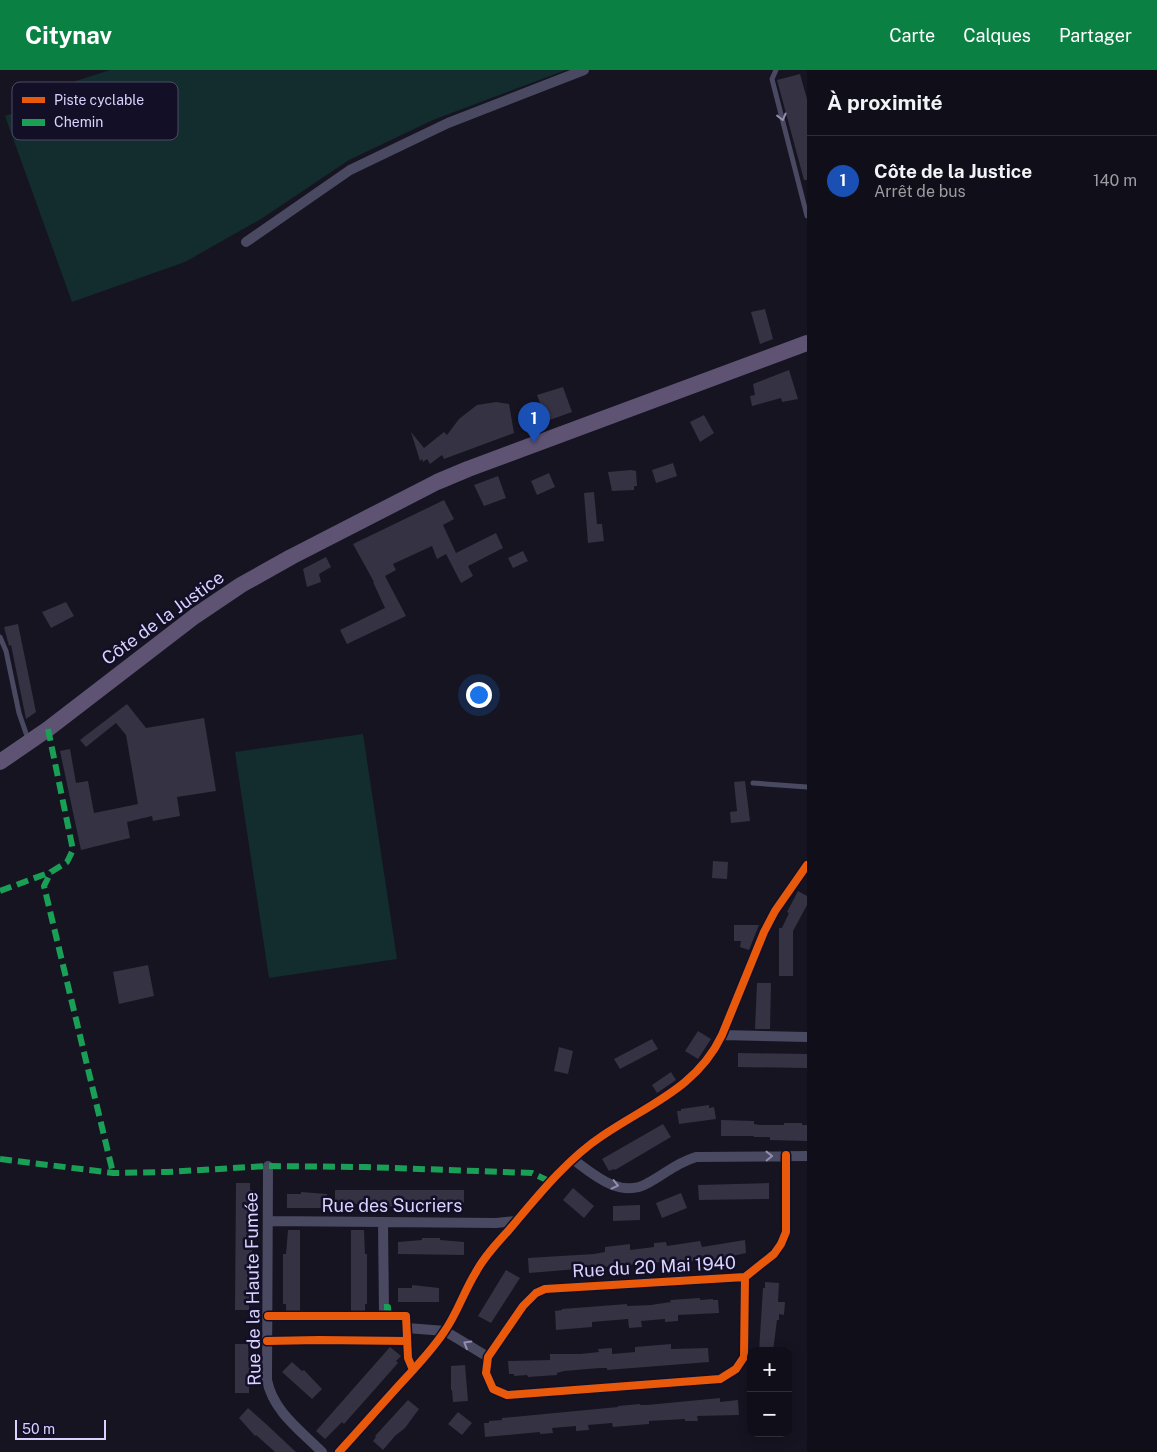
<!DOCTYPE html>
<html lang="fr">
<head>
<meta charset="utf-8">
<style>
	body { margin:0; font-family:"Public Sans",sans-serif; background:#191822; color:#f1f3f6 }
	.controls { position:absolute; right:15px; bottom:15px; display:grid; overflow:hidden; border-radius:10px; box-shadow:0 2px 12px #0003 }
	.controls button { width:45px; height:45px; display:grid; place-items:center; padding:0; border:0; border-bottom:1px solid #302f38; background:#100f19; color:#f1f3f6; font:25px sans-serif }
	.scale { position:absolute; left:15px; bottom:12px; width:91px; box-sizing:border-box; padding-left:5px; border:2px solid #d9d4ff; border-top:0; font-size:14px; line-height:18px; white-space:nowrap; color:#d9d4ff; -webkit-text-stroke:4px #130f26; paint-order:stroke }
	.you { position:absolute; left:478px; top:624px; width:18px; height:18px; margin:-12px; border:4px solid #fff; border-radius:50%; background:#1a73e8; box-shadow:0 0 0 8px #1a73e833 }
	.badge { display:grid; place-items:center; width:32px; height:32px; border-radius:50%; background:#0b8043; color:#fff; font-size:16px; font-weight:700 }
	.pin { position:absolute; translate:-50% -41px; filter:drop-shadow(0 1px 2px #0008) }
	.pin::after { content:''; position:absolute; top:26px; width:18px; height:15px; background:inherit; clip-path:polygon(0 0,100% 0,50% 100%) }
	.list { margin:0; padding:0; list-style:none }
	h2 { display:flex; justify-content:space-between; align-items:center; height:65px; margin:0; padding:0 20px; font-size:21px }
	h2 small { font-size:16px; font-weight:400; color:#9c9ca2 }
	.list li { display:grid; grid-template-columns:32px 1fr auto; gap:15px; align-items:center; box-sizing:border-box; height:90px; padding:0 20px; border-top:1px solid #302f38 }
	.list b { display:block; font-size:19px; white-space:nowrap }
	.list p { margin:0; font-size:16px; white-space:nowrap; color:#9c9ca2 }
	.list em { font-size:16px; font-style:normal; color:#9c9ca2 }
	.map { position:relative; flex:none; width:807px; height:1382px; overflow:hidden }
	header { display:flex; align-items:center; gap:30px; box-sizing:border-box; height:70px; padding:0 25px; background:#0b8043; color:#fff }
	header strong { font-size:24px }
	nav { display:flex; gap:28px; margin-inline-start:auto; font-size:18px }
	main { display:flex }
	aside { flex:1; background:#100f19 }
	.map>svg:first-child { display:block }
	.green { fill:#132c2d }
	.building { fill:#343243 }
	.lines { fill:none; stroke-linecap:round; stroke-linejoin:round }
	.service { stroke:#4a4962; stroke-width:5 }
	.minor { stroke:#4a4962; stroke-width:10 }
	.primary { stroke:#5e5373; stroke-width:16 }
	.quiet { stroke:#1a9f57; stroke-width:6; stroke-dasharray:12 6; stroke-linecap:butt }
	.cycleway-casing { stroke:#130f26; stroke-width:11 }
	.cycleway { stroke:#e8590c; stroke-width:8 }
	.oneway { stroke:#928eb0 }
	.labels { text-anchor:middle; stroke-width:5; stroke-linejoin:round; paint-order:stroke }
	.street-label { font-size:18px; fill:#d9d4ff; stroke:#130f26 }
	.key { fill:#130f26; stroke:#4e4a67; stroke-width:1 }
	.key-label { font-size:14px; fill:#d9d4ff }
</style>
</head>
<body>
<header>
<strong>Citynav</strong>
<nav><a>Carte</a><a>Calques</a><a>Partager</a></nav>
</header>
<main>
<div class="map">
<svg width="807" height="1382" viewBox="0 0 807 1382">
	<rect width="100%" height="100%" fill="#161421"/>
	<path class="green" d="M110 0H566L433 50 349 90 261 149 185 192 72 232 5 46 56 28 54 18Z
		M363 664 397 889 269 908 235 682Z"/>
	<path class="building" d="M800 4 807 29V110H804L777 10Z
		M765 239 773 269 760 274 751 242Z
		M789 300 798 329 782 332 781 328 752 336 750 326 755 325 753 314Z
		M563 317 572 342 547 351 537 325Z
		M496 332 509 334 514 363 444 389 442 385 430 394 427 389 423 392 422 389 420 391 411 362 424 378 444 362 447 365 459 349 477 335Z
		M704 345 714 363 700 372 690 352Z
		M673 393 677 406 656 413 652 400Z
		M631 400 636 401 637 416H634V420L612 421 608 402Z
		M549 403 555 417 537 425 531 411Z
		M498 406 506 428 484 436 474 415Z
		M594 422 597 454H602L604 471 588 473 584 423Z
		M444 430 454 449 443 455 456 483 496 463 503 478 468 496 473 506 461 513 446 484 437 489 432 476 393 494 396 500 385 506 406 546 347 574 340 560 385 538 373 512H374L353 474Z
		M523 481 528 491 513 498 508 488Z
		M326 487 331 497 319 504 321 512 307 517 303 499Z
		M66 532 74 546 51 558 42 542Z
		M18 554 36 642 26 649 11 575 9 576 4 557Z
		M127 634 146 658 204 648 216 721 177 727 180 746 153 751 152 746 127 752 130 768 81 780 60 681 70 679 76 713 88 711 94 743 138 734 126 665 116 653 86 677 80 670Z
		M745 711 750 751 731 753 730 742 737 741 734 712Z
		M713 791 728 792 727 809 712 808Z
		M798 821 807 826V835L793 861V906H779V858H782L789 843 787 842Z
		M734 855H759L749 880 740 877 741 871H734Z
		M148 895 154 926 119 934 113 902Z
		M757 913H771L770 959H755Z
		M698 961 711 969 698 989 685 981Z
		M652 969 658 979 620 999 614 989Z
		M559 977 573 981 568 1004 554 1001Z
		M738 983 807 984V998L738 997Z
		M671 1002 676 1010 657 1023 652 1015Z
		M709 1035V1038L714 1037 716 1049 679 1054 677 1041H681V1039Z
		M721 1050 754 1051V1054L760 1055H784V1053H802V1055H807V1071L770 1070V1067H754V1066H721Z
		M663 1054 671 1067 615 1100 614 1099 609 1101 602 1089Z
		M236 1113H250V1120H252V1234L249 1233V1240H235Z
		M769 1113V1129L699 1130 698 1115Z
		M573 1118 594 1136 584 1148 563 1130Z
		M335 1120H464V1133L440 1135V1137L358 1136V1134L335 1132Z
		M301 1122 327 1124V1138H287V1124H301Z
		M681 1123 687 1138 662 1148 656 1133Z
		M640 1135V1150L613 1151V1136Z
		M288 1160H300V1241H286V1234H283V1184H286Z
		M351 1160H364L365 1184H367V1234H365V1241H351Z
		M422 1168H440V1170L464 1172V1185L398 1184V1172L422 1170Z
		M745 1170 746 1183 728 1187V1190L663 1192 529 1203 528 1188 594 1184 605 1182V1177L630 1174V1180L654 1177V1173L666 1172 667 1176 700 1171 702 1177Z
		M506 1200 520 1208 491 1253 478 1246Z
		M765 1212 779 1213 778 1232H785L784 1245 779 1244V1250H777L773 1281H759L763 1218H765Z
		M412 1215 439 1218V1232H398V1218H412Z
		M700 1228V1230L713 1229V1230H718L719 1243 678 1245V1251L665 1252V1249L641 1251 642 1257 629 1258 628 1249 592 1252V1257L556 1260 555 1241 562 1240V1239L627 1234V1236L651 1235 664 1233 671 1232 670 1230Z
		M235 1274H248L249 1298H252L251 1316H249V1323H235Z
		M671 1274V1279L708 1278 709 1292 607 1300V1298H600L564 1301 557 1303V1305L528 1307 527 1305 514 1306V1304H509L508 1291 550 1290V1284H580L599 1282 598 1279 612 1278V1284L635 1282V1277Z
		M390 1277 401 1286 396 1291 398 1293 344 1354 342 1352 325 1369 316 1361Z
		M292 1292 302 1301 304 1300 322 1319 312 1329 282 1302Z
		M465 1295 468 1331 453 1332 452 1320H451V1296Z
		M720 1328V1332L738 1330 739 1345 697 1346 698 1351H685V1349L649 1351V1354L613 1357 612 1353 588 1355 589 1360 576 1361V1356L552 1358 553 1363 540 1364V1362L485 1367 484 1353H489V1351L502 1350V1348L618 1337V1336L640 1334V1335H647Z
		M408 1330 419 1339 405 1358 395 1366 383 1380 373 1371 376 1367 375 1366Z
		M248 1338 266 1354 296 1382H275L256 1365 255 1366 239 1348Z
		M458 1342 472 1353 462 1365 448 1354Z"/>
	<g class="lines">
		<path class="service" d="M776 0 772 9 807 146
			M0 567 6 581 19 643 28 669
			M753 713 807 717"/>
		<path class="minor" d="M246 172 350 100 448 53 584 0
			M722 965 807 967
			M574 1090C594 1105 621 1129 648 1113 667 1103 674 1094 696 1087L807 1086
			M268 1096 267 1310C273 1341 300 1360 322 1382
			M268 1151 496 1153 516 1151
			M383 1152 384 1242
			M745 1207 744 1287 736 1299 720 1309 507 1325 493 1319 486 1303 488 1287 523 1236 536 1223 545 1219 745 1207 774 1184 781 1174 786 1162V1085
			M407 1258 445 1261 488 1287
			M339 1382C360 1359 381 1335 402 1312 417 1296 432 1280 444 1262 457 1244 464 1221 476 1202 484 1187 497 1173 509 1160 536 1128 567 1089 602 1066 647 1035 697 1018 722 965L764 862 775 841 807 795"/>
		<path class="primary" d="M0 692 48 659 195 546 241 515 291 487 437 412 468 399 807 273"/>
		<path class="quiet" d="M48 659 73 780 67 792 51 802 44 816 113 1103
			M0 821 51 802
			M0 1089 113 1103 167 1102 268 1096 365 1097 532 1103 551 1112
			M384 1237H388L389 1247"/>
		<g class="cycleway-casing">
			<path id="cycleway" d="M745 1207 744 1287 736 1299 720 1309 507 1325 493 1319 486 1303 488 1287 523 1236 536 1223 545 1219 745 1207 774 1184 781 1174 786 1162V1085
				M268 1246H406L408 1288 413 1300
				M267 1271 319 1270 407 1271
				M339 1382C360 1359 381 1335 402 1312 417 1296 432 1280 444 1262 457 1244 464 1221 476 1202 484 1187 497 1173 509 1160 536 1128 567 1089 602 1066 647 1035 697 1018 722 965L764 862 775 841 807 795"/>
		</g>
		<use href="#cycleway" class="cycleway"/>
	</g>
	<defs><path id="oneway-chevron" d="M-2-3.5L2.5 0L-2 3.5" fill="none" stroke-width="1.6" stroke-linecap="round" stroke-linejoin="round" transform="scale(1.25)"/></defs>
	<g class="oneway">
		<use href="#oneway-chevron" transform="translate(782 47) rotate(76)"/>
		<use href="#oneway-chevron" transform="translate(769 1086) rotate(-1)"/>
		<use href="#oneway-chevron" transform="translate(615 1115) rotate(13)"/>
		<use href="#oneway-chevron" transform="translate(467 1274) rotate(-149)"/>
	</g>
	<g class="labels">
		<g class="street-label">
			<text transform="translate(163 548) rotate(-36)" y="6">Côte de la Justice</text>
			<text x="392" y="1142">Rue des Sucriers</text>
			<text transform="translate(654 1197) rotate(-3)" y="6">Rue du 20 Mai 1940</text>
			<text transform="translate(253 1219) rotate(-91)" y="6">Rue de la Haute Fumée</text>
		</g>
	</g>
	<rect x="12" y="12" width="166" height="58" rx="8" class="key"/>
	<rect x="22" y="27" width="23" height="6" fill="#e8590c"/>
	<rect x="22" y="49" width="23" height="7" fill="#1a9f57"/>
	<g class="key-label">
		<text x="54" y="35">Piste cyclable</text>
		<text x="54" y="57">Chemin</text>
	</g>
</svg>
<div class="controls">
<button>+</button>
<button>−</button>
</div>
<div class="scale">50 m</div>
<div class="you"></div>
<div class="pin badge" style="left:534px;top:373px;background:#1a4fb4">1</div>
</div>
<aside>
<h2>À proximité<small></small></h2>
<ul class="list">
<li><span class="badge" style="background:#1a4fb4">1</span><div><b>Côte de la Justice</b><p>Arrêt de bus</p></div><em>140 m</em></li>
</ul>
</aside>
</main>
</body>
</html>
